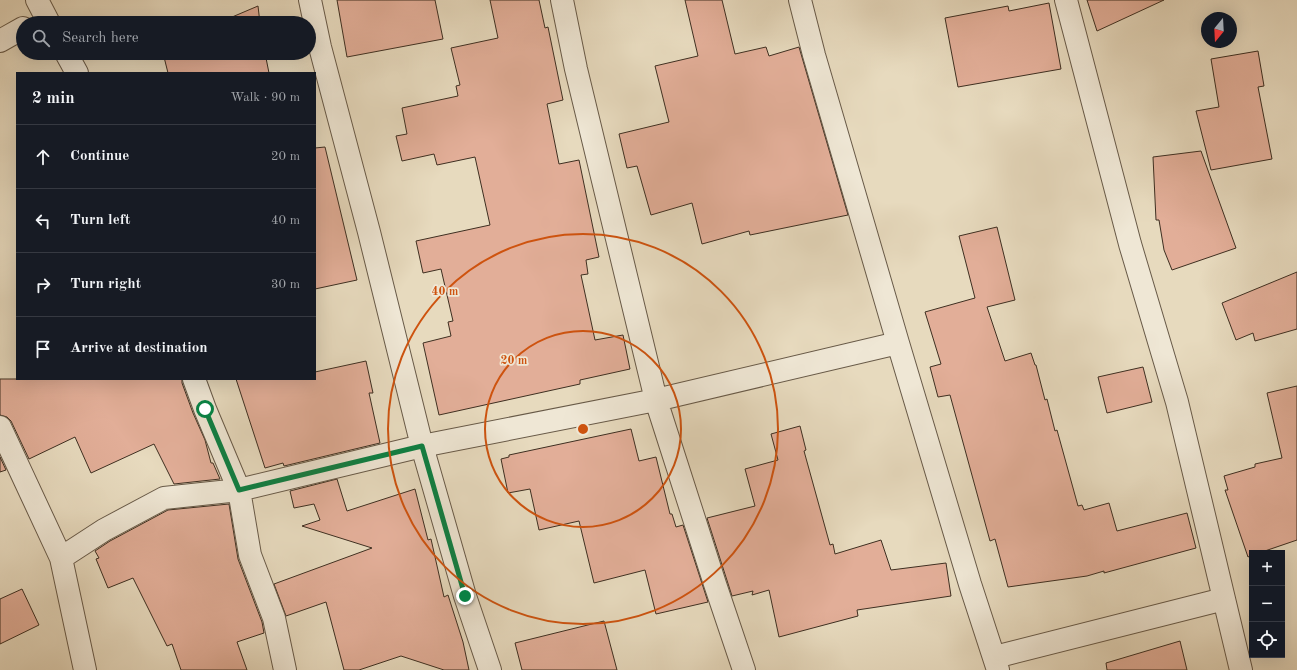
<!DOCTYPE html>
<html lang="en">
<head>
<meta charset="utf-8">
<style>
	body { margin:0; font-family:"Old Standard TT",serif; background:#242831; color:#f1f3f6 }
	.controls { position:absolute; right:12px; bottom:12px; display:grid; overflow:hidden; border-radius:0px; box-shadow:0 4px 16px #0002 }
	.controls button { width:36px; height:36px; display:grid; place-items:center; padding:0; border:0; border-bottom:1px solid #363941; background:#171b24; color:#f1f3f6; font:20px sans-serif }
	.compass { position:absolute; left:1201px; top:12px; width:36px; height:36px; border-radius:50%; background:#171b24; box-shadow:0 4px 16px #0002; rotate:198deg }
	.stop { position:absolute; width:12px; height:12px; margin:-9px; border:3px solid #0b8043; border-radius:50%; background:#fff }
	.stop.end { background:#0b8043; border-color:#fff; box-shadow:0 1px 4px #0008 }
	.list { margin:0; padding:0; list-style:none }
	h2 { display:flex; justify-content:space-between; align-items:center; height:52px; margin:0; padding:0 16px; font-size:17px }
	h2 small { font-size:13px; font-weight:400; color:#9ea1a6 }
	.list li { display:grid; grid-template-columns:26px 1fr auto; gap:12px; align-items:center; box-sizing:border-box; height:64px; padding:0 16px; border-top:1px solid #363941 }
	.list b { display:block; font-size:15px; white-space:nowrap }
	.list em { font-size:13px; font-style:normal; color:#9ea1a6 }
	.icon { flex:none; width:22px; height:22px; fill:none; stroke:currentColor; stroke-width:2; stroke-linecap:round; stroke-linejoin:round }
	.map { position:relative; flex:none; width:1297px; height:670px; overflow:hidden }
	.search { position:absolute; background:#171b24; box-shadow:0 4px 16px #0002; left:16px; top:16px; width:300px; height:44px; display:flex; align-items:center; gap:10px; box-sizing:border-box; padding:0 14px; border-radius:22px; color:#9ea1a6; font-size:15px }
	.panel { position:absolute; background:#171b24; box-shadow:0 4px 16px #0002; left:16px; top:72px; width:300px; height:308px; border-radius:0px }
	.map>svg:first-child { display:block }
	.building { fill:#e2ae98; stroke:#3e2f21 }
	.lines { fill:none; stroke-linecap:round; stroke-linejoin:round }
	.minor-casing { stroke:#685a48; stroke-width:24 }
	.minor { stroke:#efe7d5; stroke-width:22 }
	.route { stroke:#0b8043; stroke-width:5 }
	.ring { fill:none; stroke:#ce530f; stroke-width:2 }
	.centre { fill:#ce530f; stroke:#efe7d5; stroke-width:2 }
	.ring-label { font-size:12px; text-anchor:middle; font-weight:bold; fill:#ce530f; stroke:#efe7d5; stroke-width:3.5; stroke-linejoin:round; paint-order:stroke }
</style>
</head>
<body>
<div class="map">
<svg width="1297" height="670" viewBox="0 0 1297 670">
	<rect width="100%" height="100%" fill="#e7dabe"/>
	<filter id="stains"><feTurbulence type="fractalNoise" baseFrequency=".005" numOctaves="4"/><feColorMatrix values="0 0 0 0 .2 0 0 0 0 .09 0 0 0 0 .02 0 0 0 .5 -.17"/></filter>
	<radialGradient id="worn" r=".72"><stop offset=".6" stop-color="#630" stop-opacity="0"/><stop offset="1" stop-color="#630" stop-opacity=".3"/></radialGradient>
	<path class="building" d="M337 0H435L443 39 347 57Z
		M490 0H539L545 28 548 27 563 100 547 104 559 164 579 160 599 257 586 260 588 274 581 275 595 340 623 335 630 369 580 380V384L439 415 423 343 451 336 448 322 453 321 441 269 423 273 416 241 490 225 475 157 437 165 434 154 402 161 396 136 407 134 402 108 458 96 456 86 460 85 451 48 498 38Z
		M685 0H722L735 54 766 47 769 56 799 47 848 215 750 235 749 231 702 244 692 203 651 215 637 166 627 168 619 134 669 122 655 66 698 56Z
		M1087 0H1164L1097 31Z
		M1049 3 1061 69 958 87 945 18 1008 6 1009 11Z
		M258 6 260 23H218Z
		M1258 51 1264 86 1258 87 1272 159 1211 170 1196 111 1219 107 1211 59Z
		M163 53H265L269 73H168Z
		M325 147 357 280 315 289V148Z
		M1201 151 1236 248 1172 270 1164 250 1159 220H1156L1153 157Z
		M997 227 1015 300 987 307 1005 361 1031 353 1035 365H1036L1045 400 1047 399 1055 431 1057 430 1078 506 1082 505 1084 510 1109 503 1117 531 1187 513 1196 548 1104 573V571L1087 576 1008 587 995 539 990 541 950 395 938 397 930 367 941 364 925 312 975 298 959 236Z
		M1297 272V329L1255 341 1253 333 1236 340 1222 303Z
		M366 361 373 393H369L380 443 284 466 283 463 265 468 236 379H315V372Z
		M1143 367 1152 402 1107 413 1098 377Z
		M0 379H182V383L193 413 205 440 211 463H213L220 479 174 484 154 444 91 473 75 437 29 459 11 421 7 417 0 415Z
		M1297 386V540L1259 553H1252V555L1248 557 1225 490H1228L1224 476 1255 467V464L1282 458 1267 393Z
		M800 426 806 450 804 451 830 545 833 544 835 554 881 540 891 570 946 563 951 596 857 610 858 616 779 637 769 590 752 595 753 591 732 596 707 518 755 506 745 469 778 460 771 434Z
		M631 429 639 461 656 457 670 514H672L676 527 683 525 708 602 656 614 645 570 594 583 579 521 539 530 530 489 508 493 501 459 509 457V455Z
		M0 457 6 470 0 472Z
		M337 479 347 511 415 489 428 540 431 539 444 597 448 595 463 642 469 670H444L401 656 359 670H344L326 602 286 616 274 584 372 548 302 526 320 520 314 504 294 508 290 491Z
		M229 504 238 559 262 622 264 633 237 642 247 670H181L172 644 167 646 133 578 108 588 96 559 99 558 95 551 110 541 168 510Z
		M22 589 39 625 0 644V599Z
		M604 621 617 670H522L515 643Z
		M1180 641 1187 670H1107L1106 663Z"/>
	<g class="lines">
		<g class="minor-casing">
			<path id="minor" d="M37 0 49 23
				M310 0 320 47 369 232 422 446 465 596 490 670
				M562 0 576 69 656 400 715 584 744 670
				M800 0 814 55 898 343 970 584 998 670
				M1066 0 1130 244 1177 402 1241 670
				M0 41 23 28
				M66 53 77 73
				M194 379 205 409 239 490 250 555 274 618 285 670
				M0 427 61 558 85 670
				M61 558 104 530 164 498 239 490 422 446 656 400 898 343
				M995 657 1224 599"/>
		</g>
		<use href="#minor" class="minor"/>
	</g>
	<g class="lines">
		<path class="route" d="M205 409 239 490 422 446 465 596"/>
	</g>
	<g class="ring">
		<circle cx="583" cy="429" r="98"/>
		<circle cx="583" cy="429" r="195"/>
	</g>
	<circle cx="583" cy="429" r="6" class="centre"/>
	<g class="ring-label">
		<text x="445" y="295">40 m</text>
		<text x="514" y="364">20 m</text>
	</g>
	<rect width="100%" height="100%" filter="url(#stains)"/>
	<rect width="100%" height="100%" fill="url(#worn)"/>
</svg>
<div class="controls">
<button>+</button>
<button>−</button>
<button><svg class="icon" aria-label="locate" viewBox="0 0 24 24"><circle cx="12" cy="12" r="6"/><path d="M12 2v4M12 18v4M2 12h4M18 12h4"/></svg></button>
</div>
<svg class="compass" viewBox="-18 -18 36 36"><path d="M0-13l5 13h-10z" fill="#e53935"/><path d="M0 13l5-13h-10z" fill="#9ea1a6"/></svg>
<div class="stop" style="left:205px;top:409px"></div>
<div class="stop end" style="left:465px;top:596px"></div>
<div class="search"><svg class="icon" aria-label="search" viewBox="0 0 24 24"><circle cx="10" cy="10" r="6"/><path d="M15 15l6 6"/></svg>Search here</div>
<section class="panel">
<h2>2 min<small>Walk · 90 m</small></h2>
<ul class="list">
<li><svg class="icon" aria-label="ahead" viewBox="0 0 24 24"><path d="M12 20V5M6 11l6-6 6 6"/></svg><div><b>Continue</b></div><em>20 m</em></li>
<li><svg class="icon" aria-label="left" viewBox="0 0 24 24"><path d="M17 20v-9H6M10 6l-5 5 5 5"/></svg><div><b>Turn left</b></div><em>40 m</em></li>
<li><svg class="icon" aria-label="right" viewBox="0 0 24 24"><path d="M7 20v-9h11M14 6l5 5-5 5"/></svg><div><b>Turn right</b></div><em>30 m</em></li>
<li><svg class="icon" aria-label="arrive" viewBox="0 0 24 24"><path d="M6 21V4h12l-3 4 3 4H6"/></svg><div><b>Arrive at destination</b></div></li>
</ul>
</section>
</div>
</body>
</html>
